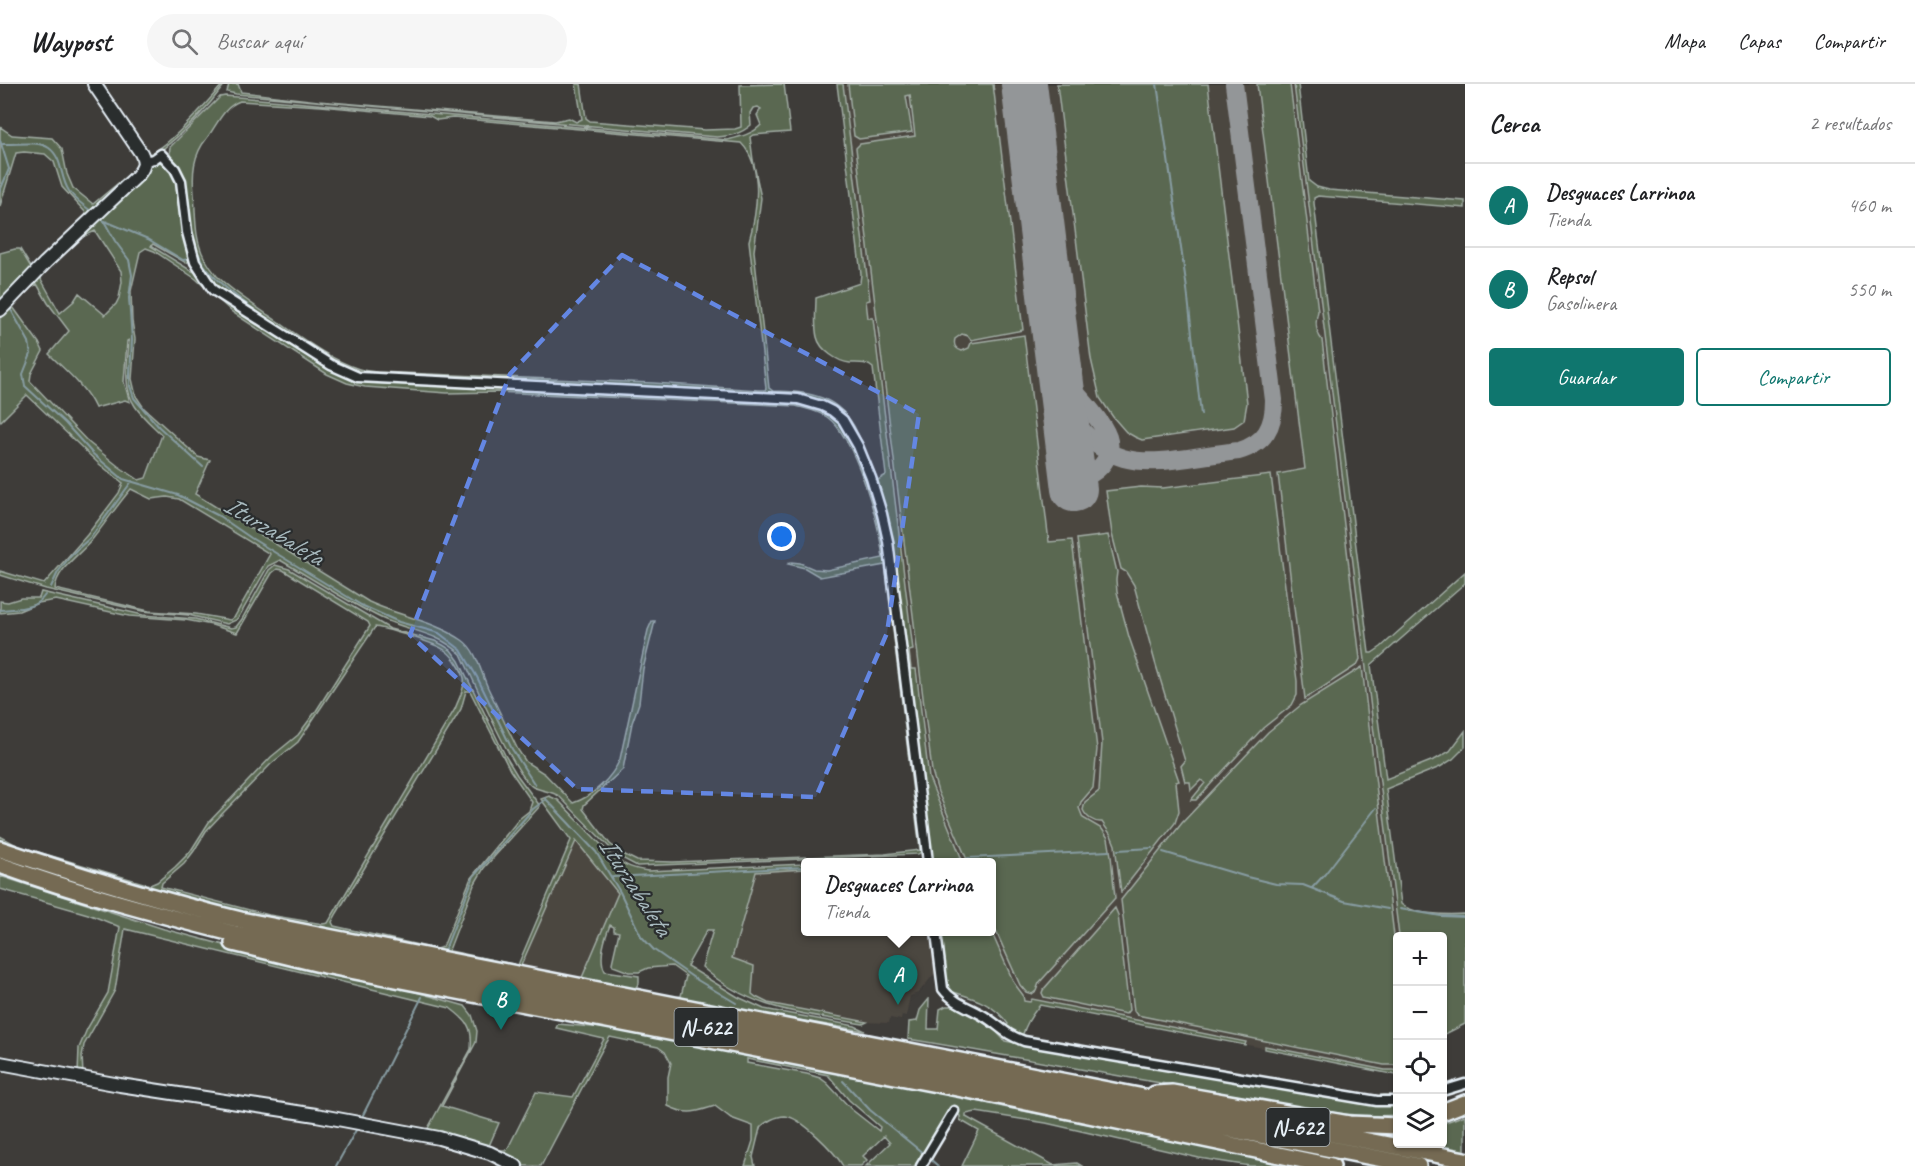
<!DOCTYPE html>
<html lang="es">
<head>
<meta charset="utf-8">
<style>
	body { margin:0; font-family:Caveat,sans-serif; background:#f6f6f6; color:#202124 }
	.controls { position:absolute; right:18px; bottom:18px; display:grid; overflow:hidden; border-radius:6px; box-shadow:0 2px 4px #0004 }
	.controls button { width:54px; height:54px; display:grid; place-items:center; padding:0; border:0; border-bottom:2px solid #e0e0e0; background:#fff; color:#202124; font:30px sans-serif }
	.you { position:absolute; left:782px; top:453px; width:21px; height:21px; margin:-15px; border:4px solid #fff; border-radius:50%; background:#1a73e8; box-shadow:0 0 0 9px #1a73e833 }
	.badge { display:grid; place-items:center; width:39px; height:39px; border-radius:50%; background:#0f766e; color:#fff; font-size:20px; font-weight:700 }
	.pin { position:absolute; translate:-50% -50px; filter:drop-shadow(0 2px 3px #0008) }
	.pin::after { content:''; position:absolute; top:32px; width:21px; height:18px; background:inherit; clip-path:polygon(0 0,100% 0,50% 100%) }
	.popup { position:absolute; left:801px; top:774px; width:195px; height:78px; box-sizing:border-box; display:grid; place-content:center; border-radius:6px; background:#fff; filter:drop-shadow(0 2px 4px #0005); font-size:20px; white-space:nowrap; color:#757577 }
	.popup b { font-size:22px; color:#202124 }
	.popup::after { content:''; position:absolute; left:50%; top:100%; margin-left:-12px; border:12px solid transparent; border-top-color:#fff }
	.list { margin:0; padding:0; list-style:none }
	h2 { display:flex; justify-content:space-between; align-items:center; height:78px; margin:0; padding:0 24px; font-size:26px }
	h2 small { font-size:20px; font-weight:400; color:#757577 }
	.list li { display:grid; grid-template-columns:39px 1fr auto; gap:18px; align-items:center; box-sizing:border-box; height:84px; padding:0 24px; border-top:2px solid #e0e0e0 }
	.list b { display:block; font-size:22px; white-space:nowrap }
	.list p { margin:0; font-size:20px; white-space:nowrap; color:#757577 }
	.list em { font-size:20px; font-style:normal; color:#757577 }
	.actions { display:flex; gap:12px; padding:18px 24px }
	.actions a { flex:1; padding:14px 0; border:2px solid #0f766e; border-radius:6px; text-align:center; font-size:21px; color:#0f766e }
	.actions .main { background:#0f766e; color:#fff }
	.icon { flex:none; width:33px; height:33px; fill:none; stroke:currentColor; stroke-width:2; stroke-linecap:round; stroke-linejoin:round }
	.map { position:relative; flex:none; width:1465px; height:1082px; overflow:hidden }
	header { display:flex; align-items:center; gap:36px; box-sizing:border-box; height:84px; padding:0 30px; background:#fff; border-bottom:2px solid #e0e0e0 }
	header strong { font-size:28px }
	nav { display:flex; gap:33px; margin-inline-start:auto; font-size:21px }
	.search { width:420px; height:54px; background:#f6f6f6; display:flex; align-items:center; gap:15px; box-sizing:border-box; padding:0 21px; border-radius:33px; color:#757577; font-size:22px }
	main { display:flex }
	aside { flex:1; background:#fff }
	.map>svg:first-child { display:block }
	.built { fill:#4c4640 }
	.green { fill:#5a6851; stroke:#a1aca4; stroke-width:1.5; fill-rule:evenodd }
	.lines { fill:none; stroke-linecap:round; stroke-linejoin:round }
	.stream { stroke:#879ca2; stroke-width:2 }
	.taxiway { stroke:#939698; stroke-width:18 }
	.runway { stroke:#939698; stroke-width:46 }
	.street-casing { stroke:#e8f1f8; stroke-width:13 }
	.secondary-casing { stroke:#e8f1f8; stroke-width:16 }
	.highway-casing { stroke:#e8f1f8; stroke-width:20 }
	.street { stroke:#2a2d2e; stroke-width:8 }
	.secondary { stroke:#2a2d2e; stroke-width:12 }
	.highway { stroke:#746b52; stroke-width:15 }
	.marked { fill:#6487e3; fill-opacity:0.2; stroke:#6487e3; stroke-width:4.5; stroke-dasharray:12 8; stroke-linejoin:round }
	.labels { text-anchor:middle; stroke-width:4.5; stroke-linejoin:round; paint-order:stroke }
	.shield { fill:#2a2d2e; stroke:#afb6bb; stroke-width:1.5 }
	.shield-label { font-size:22px; font-weight:bold; fill:#e8f1f8 }
	.water-label { font-size:26px; font-style:italic; fill:#a7b9be; stroke:#2a2d2e }
</style>
</head>
<body>
<header>
<strong>Waypost</strong>
<div class="search"><svg class="icon" aria-label="search" viewBox="0 0 24 24"><circle cx="10" cy="10" r="6"/><path d="M15 15l6 6"/></svg>Buscar aquí</div>
<nav><a>Mapa</a><a>Capas</a><a>Compartir</a></nav>
</header>
<main>
<div class="map">
<svg width="1465" height="1082" viewBox="0 0 1465 1082">
	<rect width="100%" height="100%" fill="#3e3c39"/>
	<filter id="ink" filterUnits="userSpaceOnUse"><feTurbulence type="fractalNoise" baseFrequency=".0167" numOctaves="2"/><feDisplacementMap in="SourceGraphic" scale="12" xChannelSelector="R" yChannelSelector="G"/><feConvolveMatrix kernelMatrix="1 2 1 2 8 2 1 2 1" color-interpolation-filters="sRGB"/></filter>
	<g filter="url(#ink)">
		<path class="built" d="M839 0H1298L1402 852H1398L1397 991 949 901 991 848V778H934Z
			M576 756 618 809 581 896 520 884Z
			M805 785V848H929L935 889 918 909 910 912 906 932 902 931 901 936 890 934 889 939 862 938 768 919 752 910 732 874 756 788Z"/>
		<path class="green" d="M87 0H90L138 69 140 83 0 222V169L15 165H20L32 185 87 130 62 103 54 78 45 70 24 68 16 69 0 122V43L12 51 52 54 62 65 67 90 73 104 93 120 135 85 137 80 135 72Z
			M223 0H225C206 26 182 50 157 70L148 72 137 54 148 70C166 67 210 15 223 0Z
			M229 0H238L241 8 318 17 555 37 569 34 576 38 582 35 576 0H581L586 34 590 37 705 46 735 45 741 43 740 1 784 0 790 48 753 51 750 53 753 76 761 114 754 167 769 304 773 307C809 307 840 312 857 348 865 364 870 380 878 396L886 391 873 284C867 278 859 279 850 279 838 278 820 266 817 253 814 241 816 226 816 214L860 199 861 190 837 0H843L870 216 866 217 868 234H873L913 566 909 567 911 585H916L929 694 963 778H932L897 491 885 427 836 326 825 319 800 312 556 301 352 288 300 259 224 208C206 191 192 169 190 143 189 129 190 115 185 101 181 88 167 77 170 63L220 13 225 12 727 56C739 53 753 50 761 41L757 31 761 25 758 23 753 24 750 29 751 41C741 50 730 52 717 53L236 10 227 8ZM240 17 321 22 430 32 437 36 453 34 741 59C764 82 757 129 749 157L766 304 765 306H759L653 299 377 288C371 287 364 287 359 285 326 274 297 250 268 231 251 219 232 207 217 192 212 186 208 180 204 173 194 154 196 131 194 110 192 89 193 71 207 54 217 41 223 23 240 17Z
			M848 0H993L1023 246 971 256 968 252 962 250 955 255C953 262 956 265 962 267L969 264 971 259 1024 251 1049 458 1072 456 1097 665 1093 704 1081 718 1079 724 1083 734 1102 745 1108 754 1111 772 1115 814 1039 899 1036 907 1032 910 1026 908 1020 901 991 836V778H968L938 708 932 687 856 64 860 60 915 52 910 11 906 12 912 48 859 55 854 52Z
			M1057 0H1208L1247 319 1244 336 1234 343 1156 354 1142 356 1135 353 1126 348 1113 333 1100 314 1091 275Z
			M1257 0H1290L1318 227C1315 238 1315 247 1322 256L1360 575 1357 581 1305 615 1278 390 1305 385Z
			M1294 0H1298L1309 97 1317 103 1329 106 1465 117V124L1318 112 1314 114V119L1369 569H1372L1381 563 1465 488V499L1371 581 1386 695 1436 675 1450 667 1465 647V663L1453 675 1440 683 1386 705 1401 820C1413 831 1449 831 1465 830V940L1443 951 1442 852H1399Z
			M160 78 170 84 177 97 191 176 186 179 153 160 151 162 190 186 200 190 221 214 326 284 354 297 369 299 804 319C816 322 828 327 837 335 863 358 879 435 887 469L923 767 918 770 637 782 618 772 559 712C551 707 542 707 533 703 516 694 472 593 461 570 435 547 411 548 381 534 346 517 313 495 280 476L268 482 240 531 236 536 227 540 188 531 142 527 46 505 0 491V487L44 500 87 451 119 409 123 399 98 379 27 311 0 338V230L154 79ZM95 147 121 187 122 198 119 214 116 220 105 231 79 209 74 217 60 229 41 195 42 191 78 155ZM146 164 154 167 196 195 232 228 327 290 347 299 365 303 447 309 496 308 796 322C807 325 818 327 827 333 856 354 879 439 883 474L827 486 814 485 800 479 791 478 788 480 805 484 820 493 885 481 920 766 885 770 673 778 637 777 623 770 610 760 583 725 584 721 623 685 632 639 639 619 643 585 655 537H652L648 546 620 675C612 694 592 713 573 719L545 690 526 678 518 666C508 645 498 625 488 604 481 589 477 566 462 556 434 537 399 532 369 518L195 410 210 376 198 373 144 324 136 312 132 295 135 255 132 237 131 207 140 168ZM37 200 48 219 69 247 49 270C65 286 85 302 95 324L125 316 130 318 124 298 127 257 129 256C128 278 122 303 135 322 142 333 153 342 162 351L146 394 139 396 118 382 88 358 30 297 31 290 43 267 39 259 13 223 27 206ZM131 405 151 415 167 413 179 415 270 470 235 532 230 536 196 530 149 527 55 505C56 486 79 471 91 457 105 440 117 421 131 405Z
			M1271 391 1297 597V611L1292 621 1263 644 1196 716H1191L1205 699 1201 696 1191 706 1190 698H1185L1181 682 1185 677 1155 578 1134 501 1126 488 1121 485 1112 450 1106 407 1141 403 1163 404Z
			M1108 451 1117 488 1116 496 1117 508 1129 553 1179 697 1176 698 1179 727 1175 739 1121 808 1115 761 1111 751 1102 738C1094 739 1086 733 1083 726L1085 718 1099 707 1102 659 1077 455Z
			M275 481 289 485 390 545 435 557 443 561 451 566 459 577 506 673 517 691 540 722 484 784 474 801 449 866 450 867 518 881 571 756 541 715 549 712 558 716 613 773C625 782 634 785 648 787L805 780V785L756 788 732 874 754 882 752 910 756 913 768 919 867 938 863 940C801 929 752 927 702 883L713 846H707L687 882 738 913 764 925 855 942 865 947 737 926 675 913 681 912 686 892 672 882 648 884 639 888H629L613 882 612 879 619 848 614 847V843L610 841C605 854 598 874 605 887L639 892V899L634 906 581 896 618 809 576 757 520 884 397 861 213 823 147 806 0 759V752L18 762 150 801 157 798 175 783 190 768 209 738 271 673 298 651 316 627 370 542 368 538 283 486 277 485 272 489 237 549 212 541 186 536 129 532 56 516 38 519 19 527 0 529V517L8 518 21 514H39L41 508 143 531 195 535 231 544 236 543 242 535 269 486ZM375 543C388 545 436 559 446 567 453 572 462 585 464 594 466 603 458 616 455 625L328 839 323 840 269 831 161 803 162 799 184 780 194 767 206 747 222 730 271 680 298 658ZM466 607H470L510 686 532 718 529 727 519 735 471 794 443 863 436 865 334 842 332 838 337 829 461 625Z
			M1362 583 1397 877V981H1384L1137 931 1134 927 1121 816 1182 739 1268 648 1301 621Z
			M0 792 164 845 314 885 416 908 465 922 472 931 477 947 476 958 442 1022 499 1039 488 1064 426 1048 471 965C473 942 467 937 450 924L125 845 115 906 84 961 82 972 83 990H78L79 964 87 945 108 909 120 843 88 830 0 805Z
			M1115 824 1118 831 1129 926 1126 930 1044 913 1042 909 1043 906Z
			M991 847 1014 899 1023 911 1024 917 1030 918 1032 915 1246 958 1245 961 1040 921C1033 929 1026 940 1023 950L1026 952 1335 1006 1380 1012 1384 1011 1397 1012V1014H1380L1025 954 1005 944 1008 940C994 919 973 914 950 907L947 902 940 848Z
			M929 915 928 945H938L940 925 946 922H954L993 944 1005 957 1362 1018 1397 1020V1031C1345 1035 1292 1021 1240 1012 1129 995 1019 973 908 955L909 938 917 937 920 926Z
			M558 940 615 945 864 992 1008 1024 1302 1082H1250L1199 1074 1046 1039 976 1028 966 1030V1033L1053 1081 1077 1079 1082 1082H962L979 1047 960 1036V1032L952 1025 916 1082H866L890 1059 884 1052 863 1072 867 1076 861 1082H843C835 1068 801 1033 785 1032 776 1032 765 1038 760 1044L753 1073 755 1082H745L753 1057V1042L731 1034 715 1022C695 1028 688 1032 668 1022V993L671 979 665 968 658 963 610 953 603 964 541 1082H522L498 1066H507L536 1008 573 1013 604 955 556 944ZM747 975 828 991 849 1016 880 1043 879 1047 851 1025 827 999 820 994 807 990 747 979Z
			M1265 962 1385 986H1394L1397 987V991L1265 965Z
			M1465 1031V1069L1416 1060H1442L1443 1039Z"/>
		<g class="lines">
			<path class="stream" d="M1157 0 1187 205 1201 331
				M0 56 9 85 0 107
				M3 60C16 61 37 56 49 64 63 74 60 94 69 107 75 115 85 123 94 129
				M101 134 104 137 115 157 129 176 132 191 129 214 132 256 130 289V302L134 314 159 343 203 383
				M105 137 148 155 183 176 189 175
				M199 170C205 196 270 236 292 252
				M10 224 29 258 31 270 23 290 25 302 65 339 93 370 123 395 178 411 219 432 251 454 361 521 399 538 439 549 461 566 477 593 512 665 535 701
				M543 298 588 300
				M51 503 58 488 72 470 91 453 132 397
				M0 526C17 524 35 526 45 511
				M545 714 596 768 620 808 641 852 654 866 694 894 736 919
				M1118 766 1152 764
				M1163 768 1247 793 1276 800 1303 801 1344 817 1388 825
				M968 774 1109 767
				M936 776 960 775
				M891 778 923 777
				M613 793 805 783
				M1312 804 1325 790 1376 724
				M1400 825 1441 832 1465 833
				M444 868 474 792 533 725 545 716
				M843 997 870 1026 924 1070
				M361 1035 422 913
				M929 1074 938 1082
				M336 1082 356 1046"/>
			<path class="taxiway" d="M1057 267C1056 296 1049 361 1061 385 1073 408 1118 383 1108 353 1102 335 1073 306 1060 291
				M1063 316C1106 402 1161 375 1239 367 1265 359 1274 343 1274 316L1234 0"/>
			<path class="runway" d="M1024 0 1074 405"/>
			<g class="street-casing">
				<path id="street" d="M144 77 154 75 161 70 175 85 181 97 187 148 195 178 213 206 331 281 358 293 798 315 822 322 832 327 843 336 858 362 871 394 882 430 888 457 928 778
					M936 848 943 905C954 920 972 924 987 934 1002 944 1005 950 1024 957L1377 1017H1398
					M1442 1007 1465 1000
					M921 1082 954 1027"/>
			</g>
			<g class="secondary-casing">
				<path id="secondary" d="M0 226 45 179 137 92C144 84 146 79 141 69L94 0
					M0 979 120 1001 316 1031 439 1054 490 1069 516 1082"/>
			</g>
			<g class="highway-casing">
				<path id="highway" d="M0 765C80 792 159 816 241 836L1465 1076
					M0 781C77 809 156 830 235 850L1418 1082
					M233 859 324 881 993 1011 1332 1082
					M1155 1010 1172 1009 1349 1040 1398 1042
					M1442 1028 1465 1019"/>
			</g>
			<use href="#street" class="street"/>
			<use href="#secondary" class="secondary"/>
			<use href="#highway" class="highway"/>
		</g>
	</g>
	<path class="marked" d="M622 171 919 330 887 549 816 713 577 705 410 551 510 290Z"/>
	<g class="labels">
		<g class="shield">
			<rect x="674.5" y="924" width="63" height="38" rx="4.5"/>
			<rect x="1266.5" y="1024" width="63" height="38" rx="4.5"/>
		</g>
		<g class="shield-label">
			<text x="706" y="951">N-622</text>
			<text x="1298" y="1051">N-622</text>
		</g>
		<g class="water-label">
			<text transform="translate(274 446) rotate(31)" y="9">Iturzabaleta</text>
			<text transform="translate(636 802) rotate(57)" y="9">Iturzabaleta</text>
		</g>
	</g>
</svg>
<div class="controls">
<button>+</button>
<button>−</button>
<button><svg class="icon" aria-label="locate" viewBox="0 0 24 24"><circle cx="12" cy="12" r="6"/><path d="M12 2v4M12 18v4M2 12h4M18 12h4"/></svg></button>
<button><svg class="icon" aria-label="layers" viewBox="0 0 24 24"><path d="M12 4l9 5-9 5-9-5zM3 14l9 5 9-5"/></svg></button>
</div>
<div class="you"></div>
<div class="pin badge" style="left:898px;top:921px">A</div>
<div class="popup"><b>Desguaces Larrinoa</b>Tienda</div>
<div class="pin badge" style="left:501px;top:946px">B</div>
</div>
<aside>
<h2>Cerca<small>2 resultados</small></h2>
<ul class="list">
<li><span class="badge">A</span><div><b>Desguaces Larrinoa</b><p>Tienda</p></div><em>460 m</em></li>
<li><span class="badge">B</span><div><b>Repsol</b><p>Gasolinera</p></div><em>550 m</em></li>
</ul>
<div class="actions"><a class="main">Guardar</a><a>Compartir</a></div>
</aside>
</main>
</body>
</html>
